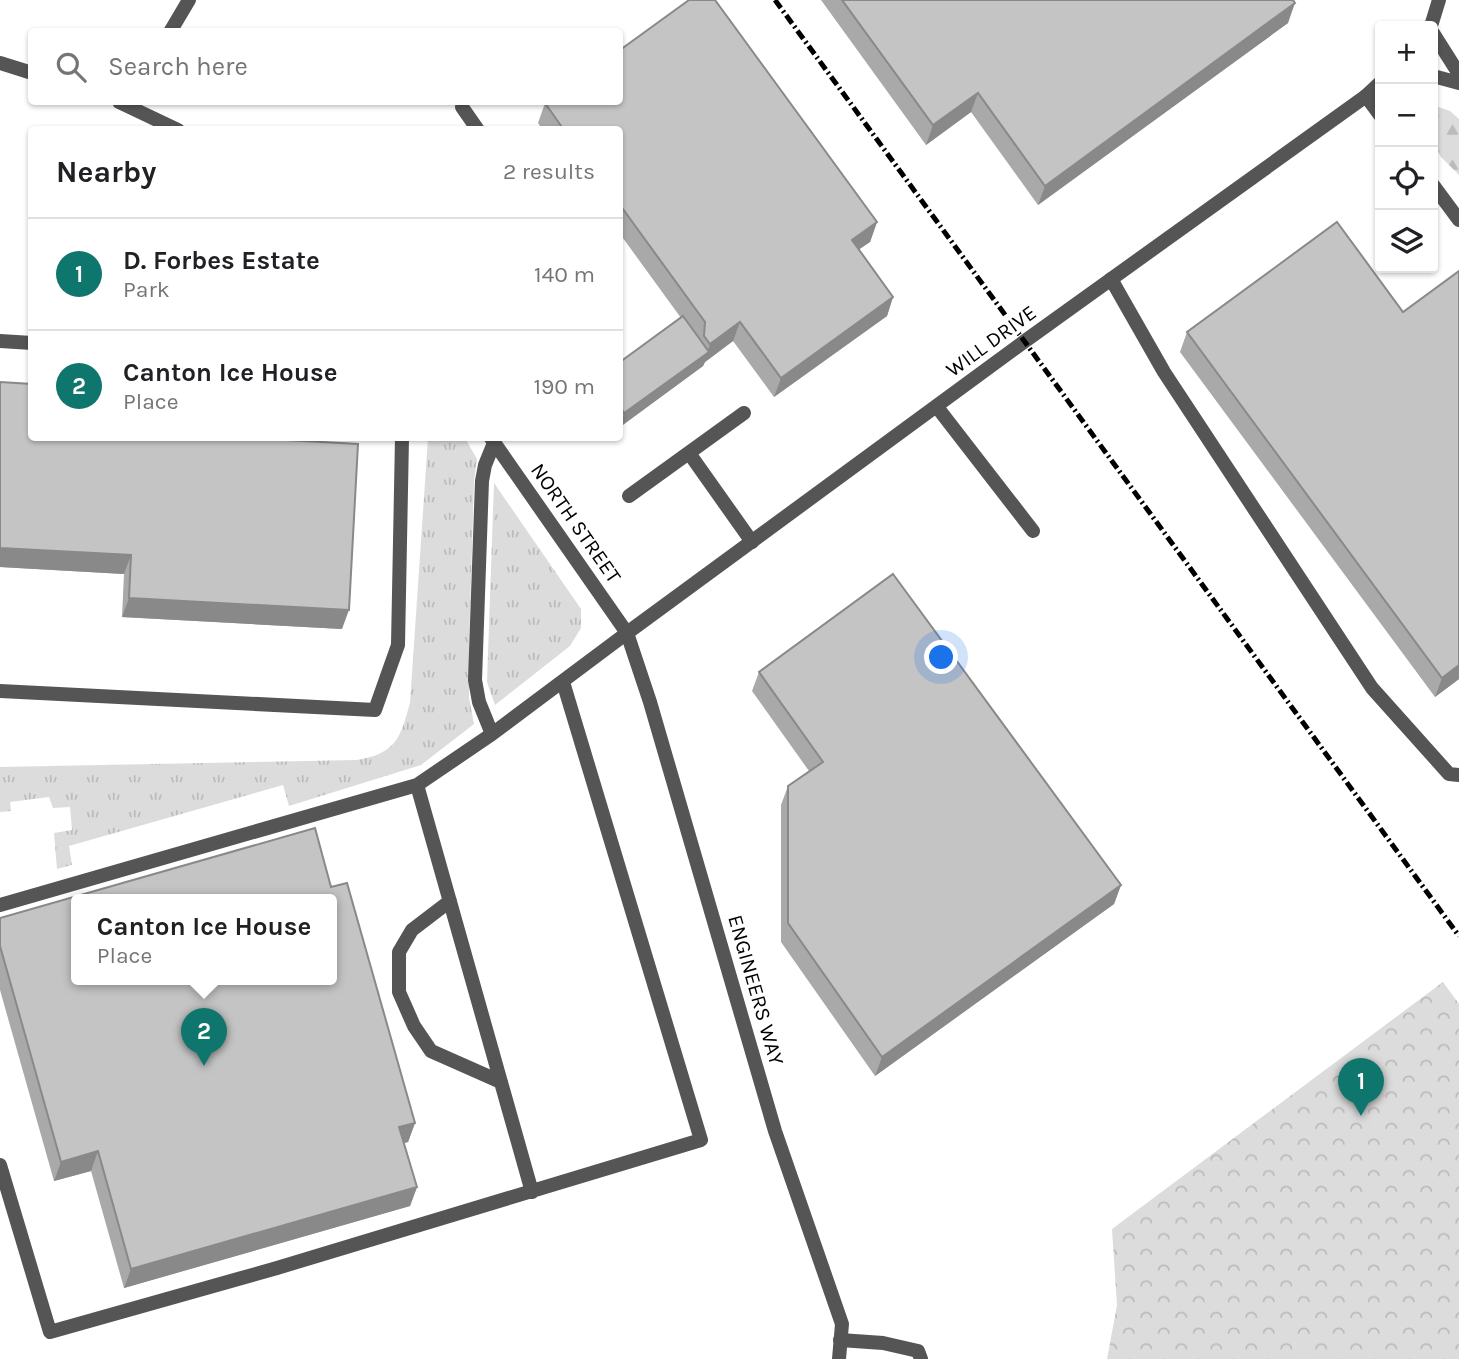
<!DOCTYPE html>
<html lang="en">
<head>
<meta charset="utf-8">
<style>
	body { margin:0; font-family:Karla,sans-serif; background:#f2f2f2; color:#202124 }
	.controls { position:absolute; right:21px; top:21px; display:grid; overflow:hidden; border-radius:7px; box-shadow:0 2px 5px #0004 }
	.controls button { width:63px; height:63px; display:grid; place-items:center; padding:0; border:0; border-bottom:2px solid #e0e0e0; background:#fff; color:#202124; font:35px sans-serif }
	.you { position:absolute; left:942px; top:658px; width:24px; height:24px; margin:-18px; border:5px solid #fff; border-radius:50%; background:#1a73e8; box-shadow:0 0 0 10px #1a73e833 }
	.badge { display:grid; place-items:center; width:46px; height:46px; border-radius:50%; background:#0f766e; color:#fff; font-size:23px; font-weight:700 }
	.pin { position:absolute; translate:-50% -58px; filter:drop-shadow(0 2px 4px #0008) }
	.pin::after { content:''; position:absolute; top:37px; width:24px; height:21px; background:inherit; clip-path:polygon(0 0,100% 0,50% 100%) }
	.popup { position:absolute; left:71px; top:894px; width:266px; height:91px; box-sizing:border-box; display:grid; place-content:center; border-radius:7px; background:#fff; filter:drop-shadow(0 2px 5px #0005); font-size:23px; white-space:nowrap; color:#757577 }
	.popup b { font-size:26px; color:#202124 }
	.popup::after { content:''; position:absolute; left:50%; top:100%; margin-left:-14px; border:14px solid transparent; border-top-color:#fff }
	.list { margin:0; padding:0; list-style:none }
	h2 { display:flex; justify-content:space-between; align-items:center; height:91px; margin:0; padding:0 28px; font-size:30px }
	h2 small { font-size:23px; font-weight:400; color:#757577 }
	.list li { display:grid; grid-template-columns:46px 1fr auto; gap:21px; align-items:center; box-sizing:border-box; height:112px; padding:0 28px; border-top:2px solid #e0e0e0 }
	.list b { display:block; font-size:26px; white-space:nowrap }
	.list p { margin:0; font-size:23px; white-space:nowrap; color:#757577 }
	.list em { font-size:23px; font-style:normal; color:#757577 }
	.icon { flex:none; width:38px; height:38px; fill:none; stroke:currentColor; stroke-width:2; stroke-linecap:round; stroke-linejoin:round }
	.map { position:relative; flex:none; width:1459px; height:1359px; overflow:hidden }
	.search { position:absolute; background:#fff; box-shadow:0 2px 5px #0004; left:28px; top:28px; width:595px; height:77px; display:flex; align-items:center; gap:18px; box-sizing:border-box; padding:0 24px; border-radius:7px; color:#757577; font-size:26px }
	.panel { position:absolute; background:#fff; box-shadow:0 2px 5px #0004; left:28px; top:126px; width:595px; height:315px; border-radius:7px }
	.map>svg:first-child { display:block }
	.grass { fill:url(#grass-tufts) }
	.forest { fill:url(#forest-firs) }
	.park { fill:url(#park-crowns) }
	.lines { fill:none; stroke-linecap:round; stroke-linejoin:round }
	.lane { stroke:#555; stroke-width:14 }
	.street { stroke:#555; stroke-width:14 }
	.rail { stroke:#000; stroke-width:5; stroke-dasharray:10 3.5 2 3.5; stroke-linecap:butt }
	.wall { fill:#a9a9a9 }
	.shaded-wall { fill:#898989 }
	.building { fill:#c4c4c4; stroke:#898989; stroke-width:2; fill-rule:evenodd }
	.labels { text-anchor:middle; stroke-width:7; stroke-linejoin:round; paint-order:stroke }
	.street-label { font-size:21px; fill:#000; stroke:#fff }
</style>
</head>
<body>
<div class="map">
<svg width="1459" height="1359" viewBox="0 0 1459 1359">
	<defs>
		<pattern id="grass-tufts" width="24" height="20" patternUnits="userSpaceOnUse" patternTransform="scale(1.75)"><rect width="24" height="20" fill="#dcdcdc"/><path d="M3 7l-1-3M5 7V3M7 7l1-3M15 17l-1-3M17 17v-4M19 17l1-3" fill="none" stroke="#bbb"/></pattern>
		<pattern id="forest-firs" width="22" height="20" patternUnits="userSpaceOnUse" patternTransform="scale(1.75)"><rect width="22" height="20" fill="#dcdcdc"/><path d="M5 1l3.5 6h-7zM16 11l3.5 6h-7z" fill="#bbb"/></pattern>
		<pattern id="park-crowns" width="20" height="18" patternUnits="userSpaceOnUse" patternTransform="scale(1.75)"><rect width="20" height="18" fill="#dcdcdc"/><path d="M2 6a3 3 0 1 1 6 0M12 15a3 3 0 1 1 6 0" fill="none" stroke="#bbb"/></pattern>
	</defs>
	<rect width="100%" height="100%" fill="#fff"/>
	<path class="grass" d="M428 438H465L477 459 474 482 469 646V698L474 724 421 765 289 806 283 785 69 846 72 865 57 869 54 833 72 830 70 807 53 808 49 797 10 802 11 811 0 812V767L357 760C397 753 400 738 410 703Z
		M494 483 581 609V628L570 646 495 705 487 682Z"/>
	<path class="forest" d="M1433 105 1450 111 1459 119V175L1441 157 1433 144Z"/>
	<path class="park" d="M1443 982 1459 1004V1359H1107L1117 1305 1112 1229Z"/>
	<g class="lines">
		<path class="lane" d="M170 32 189 0
			M1433 33 1459 74
			M1433 76 1459 83
			M1366 96 1380 115
			M462 107 478 130
			M1433 185 1459 220
			M1111 279 1164 372 1372 688 1449 774 1459 775
			M0 341 32 343
			M937 407 1033 531
			M689 453 752 542
			M629 496 744 413
			M0 691 375 710 398 645 402 438
			M492 734 479 702 475 680 482 481 485 465 494 443
			M417 785 532 1192
			M450 901 412 930 399 952V992L414 1026 431 1051 501 1082
			M0 905 417 785 492 734 627 633
			M0 1165 50 1332 277 1268 701 1140 563 682
			M840 1340 883 1343 918 1351 921 1359"/>
		<path class="street" d="M1431 26 1439 0
			M0 63 32 73
			M119 102 178 130
			M491 438 627 633 650 702 775 1131 842 1324 839 1359
			M627 633 1025 341 1366 96 1380 83"/>
		<path class="rail" d="M775 0 1459 936"/>
	</g>
	<path class="wall" d="M689 0H715L877 222 870 242 859 249 893 297 887 316 774 397 733 341 705 362 703 366 620 427V362L681 318 620 234V130H543L538 123 545 103 548 102H620V50Z
		M821 0H1293L1288 23 1038 205 971 112 926 145Z
		M1403 312 1459 679 1435 697 1180 352 1187 332Z
		M0 382 342 629 122 617 124 574 0 567Z
		M759 672 1121 885 1114 904 875 1076 781 942V805L788 786 809 771 752 691Z
		M331 887 415 1123 408 1142 404 1143 417 1187 410 1206 124 1288 91 1171 54 1181 0 990V918Z"/>
	<path class="shaded-wall" d="M1295 3 1288 23 1038 205 1045 186Z
		M978 93 971 112 926 145 933 125Z
		M877 222 870 242 845 259 852 240Z
		M893 297 887 316 774 397 781 378Z
		M740 322 733 341 705 362 703 366 620 427 624 413 707 353 710 344Z
		M0 548 131 555 124 574 0 567Z
		M129 598 349 610 342 629 122 617Z
		M1459 665V679L1435 697 1442 678Z
		M1121 885 1114 904 875 1076 882 1057Z
		M415 1123 408 1142 392 1146 399 1127Z
		M98 1151 91 1171 54 1181 61 1162Z
		M417 1187 410 1206 124 1288 131 1269Z"/>
	<path class="building" d="M689 0H715L877 222 852 240 893 297 781 378 740 322 710 344 704 336 705 322 620 205V130H564L545 103 548 102H620V50Z
		M842 0H1293L1295 3 1045 186 978 93 933 125Z
		M1337 222 1403 312 1459 271V665L1442 678 1187 332Z
		M683 316 709 352 624 413 620 407V362Z
		M0 382 32 384V438H251L358 444 349 610 129 598 131 555 0 548Z
		M893 574 1121 885 882 1057 788 923V786L823 762 759 672Z
		M315 828 331 887 347 883 415 1123 399 1127 417 1187 131 1269 98 1151 61 1162 0 946V918ZM76 900H332V980H76Z"/>
	<g class="labels">
		<g class="street-label">
			<text transform="translate(991 341) rotate(-36)" y="7">WILL DRIVE</text>
			<text transform="translate(576 523) rotate(55)" y="7">NORTH STREET</text>
			<text transform="translate(756 990) rotate(74)" y="7">ENGINEERS WAY</text>
		</g>
	</g>
</svg>
<div class="controls">
<button>+</button>
<button>−</button>
<button><svg class="icon" aria-label="locate" viewBox="0 0 24 24"><circle cx="12" cy="12" r="6"/><path d="M12 2v4M12 18v4M2 12h4M18 12h4"/></svg></button>
<button><svg class="icon" aria-label="layers" viewBox="0 0 24 24"><path d="M12 4l9 5-9 5-9-5zM3 14l9 5 9-5"/></svg></button>
</div>
<div class="you"></div>
<div class="pin badge" style="left:1361px;top:1116px">1</div>
<div class="pin badge" style="left:204px;top:1066px">2</div>
<div class="popup"><b>Canton Ice House</b>Place</div>
<div class="search"><svg class="icon" aria-label="search" viewBox="0 0 24 24"><circle cx="10" cy="10" r="6"/><path d="M15 15l6 6"/></svg>Search here</div>
<section class="panel">
<h2>Nearby<small>2 results</small></h2>
<ul class="list">
<li><span class="badge">1</span><div><b>D. Forbes Estate</b><p>Park</p></div><em>140 m</em></li>
<li><span class="badge">2</span><div><b>Canton Ice House</b><p>Place</p></div><em>190 m</em></li>
</ul>
</section>
</div>
</body>
</html>
